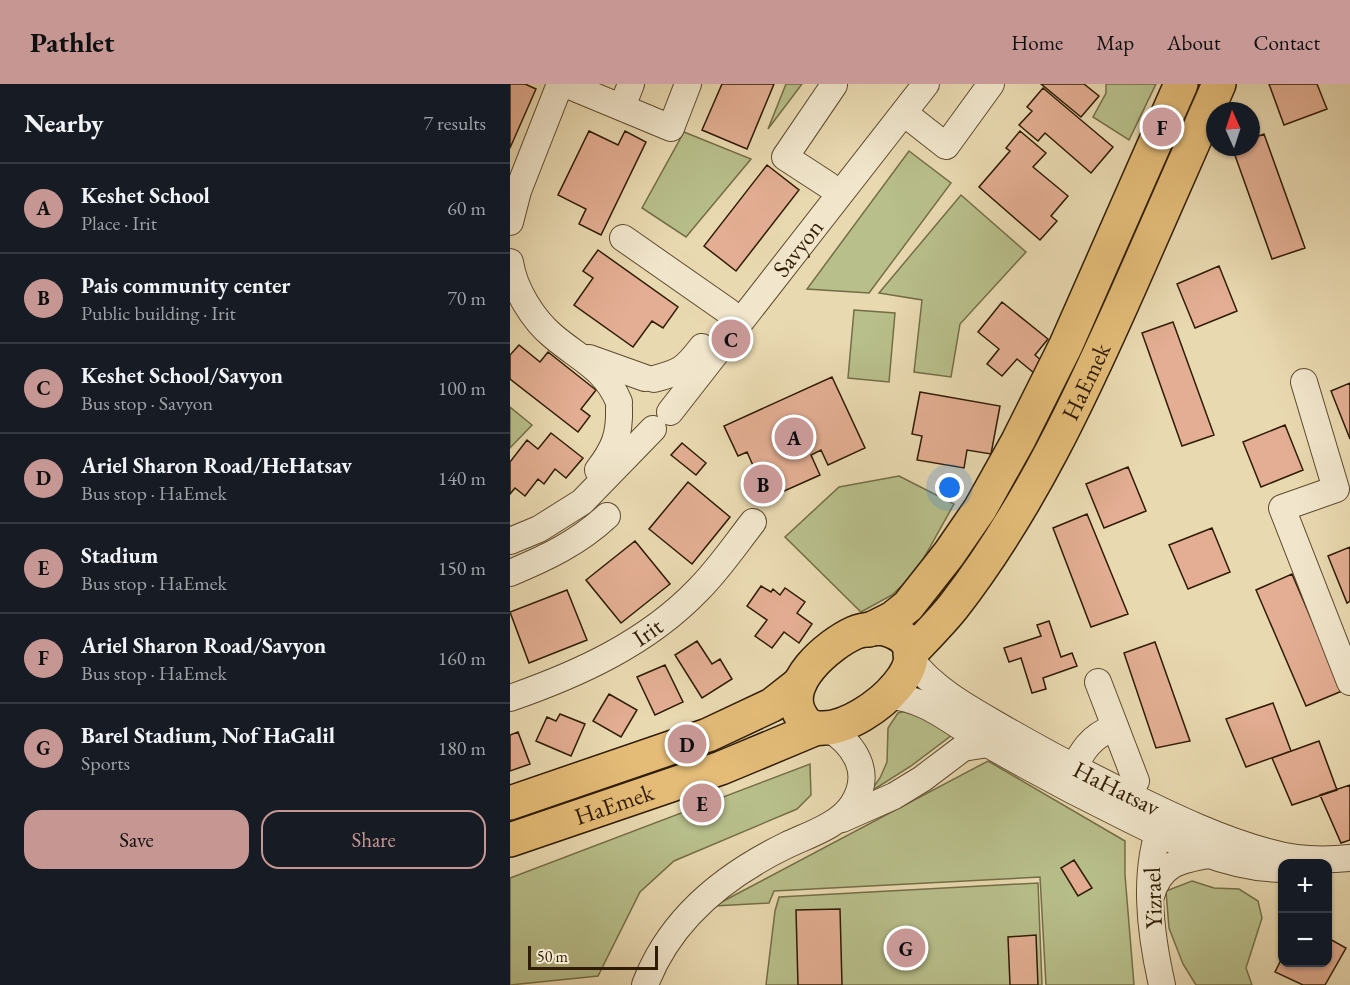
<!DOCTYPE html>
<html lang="en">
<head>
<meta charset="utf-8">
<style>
	body { margin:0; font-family:"EB Garamond",serif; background:#242831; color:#f1f3f6 }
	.controls { position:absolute; right:18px; bottom:18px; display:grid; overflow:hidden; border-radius:12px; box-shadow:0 2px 4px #0004 }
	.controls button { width:54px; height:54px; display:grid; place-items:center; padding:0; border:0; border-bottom:2px solid #363941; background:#171b24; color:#f1f3f6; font:30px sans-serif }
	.compass { position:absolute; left:696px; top:18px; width:54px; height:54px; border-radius:50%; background:#171b24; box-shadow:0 2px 4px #0004; rotate:357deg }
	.scale { position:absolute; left:18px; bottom:15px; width:130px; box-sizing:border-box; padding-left:6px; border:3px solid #2f1c02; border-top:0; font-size:16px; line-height:21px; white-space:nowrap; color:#2f1c02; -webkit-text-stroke:4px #f1e6cc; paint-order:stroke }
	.you { position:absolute; left:440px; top:404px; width:21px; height:21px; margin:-15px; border:4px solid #fff; border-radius:50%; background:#1a73e8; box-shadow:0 0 0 9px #1a73e833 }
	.badge { display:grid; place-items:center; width:39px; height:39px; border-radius:50%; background:#c59692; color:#111; font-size:20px; font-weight:700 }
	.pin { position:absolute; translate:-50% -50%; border:3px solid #fff; box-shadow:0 2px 6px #0006 }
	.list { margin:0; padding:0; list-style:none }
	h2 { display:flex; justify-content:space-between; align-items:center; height:78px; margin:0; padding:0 24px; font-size:26px }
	h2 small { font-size:20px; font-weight:400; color:#9ea1a6 }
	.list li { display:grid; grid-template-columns:39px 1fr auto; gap:18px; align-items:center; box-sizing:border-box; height:90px; padding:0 24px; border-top:2px solid #363941 }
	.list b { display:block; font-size:22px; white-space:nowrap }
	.list p { margin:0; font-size:20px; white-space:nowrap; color:#9ea1a6 }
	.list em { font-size:20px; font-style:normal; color:#9ea1a6 }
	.actions { display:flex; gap:12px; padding:18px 24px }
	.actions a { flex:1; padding:14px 0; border:2px solid #c59692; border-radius:18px; text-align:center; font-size:21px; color:#c59692 }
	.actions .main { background:#c59692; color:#111 }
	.map { position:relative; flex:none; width:840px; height:901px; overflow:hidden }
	header { display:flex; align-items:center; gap:36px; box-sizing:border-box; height:84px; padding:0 30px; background:#c59692; color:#111 }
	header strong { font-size:28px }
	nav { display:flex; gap:33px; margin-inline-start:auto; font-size:21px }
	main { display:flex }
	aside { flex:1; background:#171b24 }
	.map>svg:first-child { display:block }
	.green { fill:#b8bf8b; stroke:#746e46; stroke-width:1.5 }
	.building { fill:#e3ae93; stroke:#2f1c02; stroke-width:1.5 }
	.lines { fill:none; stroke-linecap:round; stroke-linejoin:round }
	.minor-casing { stroke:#5e4b2e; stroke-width:28 }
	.major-casing { stroke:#2f1c02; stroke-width:36 }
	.minor { stroke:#f1e6cc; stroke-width:26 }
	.major { stroke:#e4bc78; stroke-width:33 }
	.labels { text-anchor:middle; stroke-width:4.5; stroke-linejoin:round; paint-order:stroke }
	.street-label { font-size:24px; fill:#2f1c02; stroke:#f1e6cc }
</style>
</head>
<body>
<header>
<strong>Pathlet</strong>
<nav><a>Home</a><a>Map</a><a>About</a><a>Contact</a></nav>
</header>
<main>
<aside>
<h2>Nearby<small>7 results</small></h2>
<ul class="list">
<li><span class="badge">A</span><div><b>Keshet School</b><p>Place · Irit</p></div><em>60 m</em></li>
<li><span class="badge">B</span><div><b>Pais community center</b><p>Public building · Irit</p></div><em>70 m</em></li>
<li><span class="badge">C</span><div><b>Keshet School/Savyon</b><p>Bus stop · Savyon</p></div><em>100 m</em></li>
<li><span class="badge">D</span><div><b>Ariel Sharon Road/HeHatsav</b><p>Bus stop · HaEmek</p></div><em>140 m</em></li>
<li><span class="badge">E</span><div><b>Stadium</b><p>Bus stop · HaEmek</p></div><em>150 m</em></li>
<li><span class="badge">F</span><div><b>Ariel Sharon Road/Savyon</b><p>Bus stop · HaEmek</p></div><em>160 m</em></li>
<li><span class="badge">G</span><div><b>Barel Stadium, Nof HaGalil</b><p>Sports</p></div><em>180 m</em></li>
</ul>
<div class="actions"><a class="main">Save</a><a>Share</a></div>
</aside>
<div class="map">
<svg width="840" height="901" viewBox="0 0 840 901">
	<rect width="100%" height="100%" fill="#e9d9b1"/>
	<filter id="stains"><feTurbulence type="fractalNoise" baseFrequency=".00333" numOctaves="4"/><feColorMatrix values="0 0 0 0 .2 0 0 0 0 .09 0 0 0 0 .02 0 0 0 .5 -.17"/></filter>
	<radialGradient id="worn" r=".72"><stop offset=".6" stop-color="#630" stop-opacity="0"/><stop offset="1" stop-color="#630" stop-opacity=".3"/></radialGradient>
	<path class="green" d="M276 0H292L258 45Z
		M596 0H646L619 56 583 33 596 9Z
		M174 48 241 75 176 153 132 124Z
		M399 67 441 99 359 209 297 205Z
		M451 111 516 168 450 240 441 293 404 288 412 216 369 209Z
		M344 226 385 229 379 298 338 294Z
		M0 323 22 341 0 364Z
		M389 392 444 420 406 488 382 511 351 528 275 453 329 403Z
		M403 625 442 651 401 682 360 708 370 694 377 678 378 644 388 629Z
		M478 677 615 757V791L624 901H536L530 793 264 807 259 819 204 822Z
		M300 680 301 711 287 725 164 777 130 808 88 892 0 901V794Z
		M682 797 704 804 729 805 748 817 752 834 736 884 742 901H686L673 880 659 844 656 807Z
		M528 799 532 901H256L265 827 269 813Z"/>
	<path class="building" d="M0 0H15L26 5 0 64Z
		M212 0H264L237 65 192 46Z
		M531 0H574L589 12 571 33Z
		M759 0H807L817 25 774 41Z
		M533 4 603 63 581 89 535 49 528 57 509 41 522 27 517 23Z
		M79 47 108 61 115 47 136 58 91 151 69 140 76 125 48 111Z
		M510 47 536 69 523 83 558 112 541 132 547 137 530 156 469 103 500 67 496 64Z
		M754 50 795 164 762 175 722 63H741V55Z
		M257 81 289 106 226 187 194 162Z
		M88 166 168 223 153 244 142 237 123 263 64 221 83 194 73 187Z
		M709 182 727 227 685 244 667 200Z
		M492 218 538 255 525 271 533 278 524 289 507 275 492 292 477 280 489 265 468 248Z
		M663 238 704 351 672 362 632 249Z
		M9 261 30 278 38 268 86 306 71 325 80 332 68 348 0 295V271Z
		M322 293 355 364 318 381 311 366 301 371 310 391 272 408 269 399 247 409 238 389 245 386 237 368 228 372 214 342Z
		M840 299V355L821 307Z
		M410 308 490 322 481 370 457 366 454 384 407 376 412 352 402 350Z
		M775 341 793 386 751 403 733 358Z
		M41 349 73 374 56 394 45 385 34 400 28 395 15 412 5 404 0 410V378L17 356 28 365Z
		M172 359 196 379 186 391 161 371Z
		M618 383 636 427 594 444 576 400Z
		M178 398 220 433 182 480 139 445Z
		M577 430 618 530 581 543 543 444Z
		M702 444 720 488 678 505 659 461Z
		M125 457 160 500 111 539 76 496Z
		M840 463V517L837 519 818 472Z
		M782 490 832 607 796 622 746 506Z
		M251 502 261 508 263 505 270 511 275 504 295 518 287 529 302 540 289 559 274 548 262 564 245 552 257 536 237 522Z
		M57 506 77 556 19 579 0 528Z
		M539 537 551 573 562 569 567 582 533 594 536 605 522 609 511 574 499 578 494 564 531 552 527 541Z
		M187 557 202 580 210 575 222 595 192 614 165 571Z
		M645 558 680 657 646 664 614 569Z
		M155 581 173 618 145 631 127 593Z
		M99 610 127 626 111 653 83 637Z
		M763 619 781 667 736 683 716 635Z
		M50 630 75 640 61 672 26 657 37 633 46 637Z
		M8 648 20 680 0 687V651Z
		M809 657 827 706 782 721 762 674Z
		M840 701V756L831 759 810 711Z
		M564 776 582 804 568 812 551 784Z
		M330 825 332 901H288L286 826Z
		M526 851 528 901H500L498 853Z
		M818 854 836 864 815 901H793L765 888 772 874V878H818Z"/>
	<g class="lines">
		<g class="minor-casing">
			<g id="minor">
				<path d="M55 0 161 44 178 0"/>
				<path d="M112 23 121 0"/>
				<path d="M394 29 436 62 481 0"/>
				<path d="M318 101 275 73 324 1"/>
				<path d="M0 138 8 107 50 0"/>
				<path d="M113 154 219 228"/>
				<path d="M0 178C4 205 23 236 44 253 70 275 95 284 109 318"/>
				<path d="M79 274 135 294"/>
				<path d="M144 295C171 288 175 285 192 263"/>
				<path d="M794 298 826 405 772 424 840 598"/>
				<path id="s1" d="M160 328 416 0"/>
				<path d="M88 386C104 365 110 351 109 324"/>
				<path d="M0 457 29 445 72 418 143 345"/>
				<path d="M0 489C36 474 68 459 97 432"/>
				<path id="s2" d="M400 574C424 607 464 627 498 647 538 670 578 691 619 711 664 733 710 755 758 768 785 776 813 777 840 774"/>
				<path d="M588 598 626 697"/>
				<path d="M378 612C415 613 445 641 476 659 521 685 566 709 613 732 663 757 715 784 772 785"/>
				<path id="s3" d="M0 614C69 590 137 559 188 506 209 485 225 461 243 438"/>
				<path d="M556 699C570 672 576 654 605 643"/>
				<path d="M332 735 384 712 412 695 453 664 478 660"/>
				<path d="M641 812C650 780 669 776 699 771"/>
				<path d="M135 901C160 834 215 791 277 761 298 751 330 741 343 720 363 689 345 661 318 644"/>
				<path d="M652 901C640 848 632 786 653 735"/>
			</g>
		</g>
		<g class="major-casing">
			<g id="major">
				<path d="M371 544C448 562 358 644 313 644 303 645 296 641 291 632 271 600 318 561 344 549 353 545 362 545 371 544Z"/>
				<path d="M359 546 383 534 398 522 439 470 470 425 508 357 556 261 671 0"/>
				<path id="s4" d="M400 570C414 555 431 538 443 523 519 425 571 313 621 200 650 134 679 67 709 0"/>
				<path d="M0 719 198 651 262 621 290 599"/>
				<path id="s5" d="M0 756 211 684 307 644"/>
			</g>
		</g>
		<use href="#minor" class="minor"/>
		<use href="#major" class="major"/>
	</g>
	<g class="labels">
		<g class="street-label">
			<text dy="8" stroke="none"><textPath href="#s1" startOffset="208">Savyon</textPath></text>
			<text dy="8" stroke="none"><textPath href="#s4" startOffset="326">HaEmek</textPath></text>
			<text dy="8" stroke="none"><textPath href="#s3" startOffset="153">Irit</textPath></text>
			<text dy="8" stroke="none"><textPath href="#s2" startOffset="246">HaHatsav</textPath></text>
			<text dy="8" stroke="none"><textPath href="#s5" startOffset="110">HaEmek</textPath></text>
			<text transform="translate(643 814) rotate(-92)" y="8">Yizrael</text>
		</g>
	</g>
	<rect width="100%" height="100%" filter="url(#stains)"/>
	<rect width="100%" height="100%" fill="url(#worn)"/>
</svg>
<div class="controls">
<button>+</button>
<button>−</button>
</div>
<svg class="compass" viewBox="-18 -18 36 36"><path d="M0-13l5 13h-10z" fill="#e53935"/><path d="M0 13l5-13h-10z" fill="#9ea1a6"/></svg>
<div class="scale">50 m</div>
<div class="you"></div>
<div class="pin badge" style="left:284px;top:353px">A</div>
<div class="pin badge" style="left:253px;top:400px">B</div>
<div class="pin badge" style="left:221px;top:255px">C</div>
<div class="pin badge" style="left:177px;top:660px">D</div>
<div class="pin badge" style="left:192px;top:719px">E</div>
<div class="pin badge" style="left:652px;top:43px">F</div>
<div class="pin badge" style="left:396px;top:864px">G</div>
</div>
</main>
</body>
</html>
